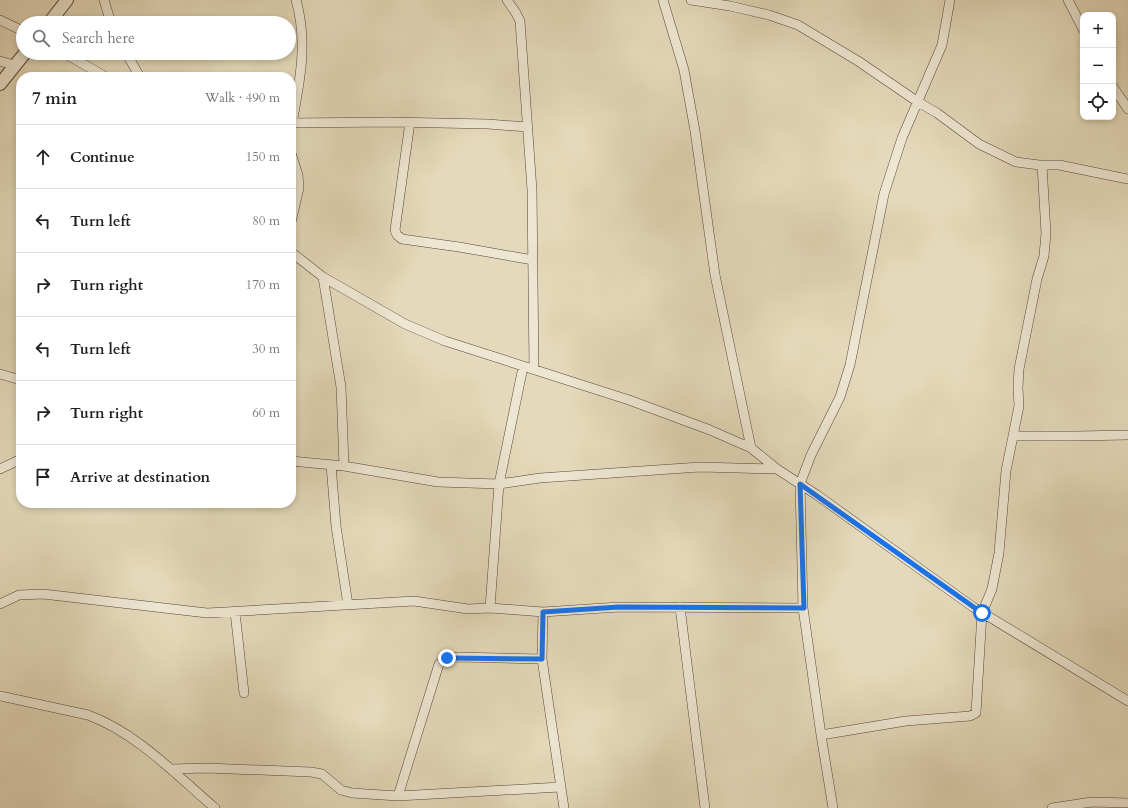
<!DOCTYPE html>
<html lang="en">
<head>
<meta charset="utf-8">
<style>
	body { margin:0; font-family:Cardo,serif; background:#f2f2f2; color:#202124 }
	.controls { position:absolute; right:12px; top:12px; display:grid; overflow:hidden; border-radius:8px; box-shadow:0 2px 6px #0003 }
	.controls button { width:36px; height:36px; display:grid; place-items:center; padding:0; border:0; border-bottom:1px solid #e0e0e0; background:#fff; color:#202124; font:20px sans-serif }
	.stop { position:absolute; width:12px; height:12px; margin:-9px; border:3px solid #1a73e8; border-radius:50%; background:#fff }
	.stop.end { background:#1a73e8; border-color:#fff; box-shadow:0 1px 4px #0008 }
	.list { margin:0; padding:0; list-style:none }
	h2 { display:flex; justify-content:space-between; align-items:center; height:52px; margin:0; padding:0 16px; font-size:17px }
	h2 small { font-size:13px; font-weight:400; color:#757577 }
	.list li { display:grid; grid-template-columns:26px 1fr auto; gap:12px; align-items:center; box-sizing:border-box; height:64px; padding:0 16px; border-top:1px solid #e0e0e0 }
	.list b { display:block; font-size:15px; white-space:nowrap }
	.list em { font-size:13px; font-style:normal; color:#757577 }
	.icon { flex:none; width:22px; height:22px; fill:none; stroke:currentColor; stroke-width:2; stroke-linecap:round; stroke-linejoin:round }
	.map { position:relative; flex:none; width:1128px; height:808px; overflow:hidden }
	.search { position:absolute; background:#fff; box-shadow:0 2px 6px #0003; left:16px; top:16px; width:280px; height:44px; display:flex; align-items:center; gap:10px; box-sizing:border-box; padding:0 14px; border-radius:22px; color:#757577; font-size:15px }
	.panel { position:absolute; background:#fff; box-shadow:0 2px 6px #0003; left:16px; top:72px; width:280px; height:436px; border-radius:16px }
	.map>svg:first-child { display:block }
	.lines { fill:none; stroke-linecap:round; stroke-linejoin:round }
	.minor-casing { stroke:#564538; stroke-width:10 }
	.tertiary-casing { stroke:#564538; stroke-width:14 }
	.minor { stroke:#ede6d2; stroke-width:9 }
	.tertiary { stroke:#ede6d2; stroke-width:12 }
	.route { stroke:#1a73e8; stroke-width:5 }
</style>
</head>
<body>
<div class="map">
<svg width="1128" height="808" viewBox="0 0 1128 808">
	<rect width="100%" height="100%" fill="#e4d9ba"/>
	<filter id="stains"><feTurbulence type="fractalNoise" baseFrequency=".005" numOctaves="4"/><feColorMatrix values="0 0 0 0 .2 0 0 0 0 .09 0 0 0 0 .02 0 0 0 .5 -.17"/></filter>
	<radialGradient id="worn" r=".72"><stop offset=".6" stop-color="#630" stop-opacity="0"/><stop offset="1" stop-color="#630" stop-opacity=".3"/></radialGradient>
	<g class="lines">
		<g class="minor-casing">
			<path id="minor" d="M104 0 111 23
				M507 0 516 13 520 21 532 190 534 369
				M663 0 684 70 695 131 715 275 751 448
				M691 0 730 6 769 15 798 25 858 61 918 102 937 113 979 144 1016 162 1039 165H1059L1128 179
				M1068 0 1083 29
				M0 20 23 31
				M64 53 106 77
				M126 53 140 77
				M0 61 14 65
				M1113 87 1128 109
				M410 122 395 230 397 235 402 239 459 247 533 260
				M291 123 390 122 488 124 528 127
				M292 123C300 81 308 42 296 0
				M291 153 298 175 299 188 291 222
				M291 252 323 277 405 324 445 341 629 400 710 430 751 448 777 469 817 495 973 607 1128 701
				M323 277 341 387 344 466
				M0 374 21 380
				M1014 436H1077L1128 435
				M291 461 344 466 438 482 499 484 540 478 700 467 777 469
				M331 465 336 526 348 605
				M0 469 21 459
				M0 604 19 595 43 594 207 613 414 601 468 609 490 608 543 612 619 607 803 608
				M680 607 705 808
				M490 608 499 484 523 367
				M235 612 244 693
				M543 612 542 659 564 808
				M0 696 88 715C137 733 176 775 215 808
				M821 735 906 721 970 716 976 713 982 613 992 589 999 553 1006 471 1019 406 1018 388 1019 369 1037 279 1044 256 1046 233 1042 165
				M171 769 207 768 311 772 322 774 341 790 352 793 398 796 560 787
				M398 796 439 664 447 658 459 657 542 659
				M833 808 821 735 803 608 800 484 811 455 840 397 850 365 884 194 902 138 942 45 950 0
				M1052 808 1092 802 1128 803"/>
		</g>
		<g class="tertiary-casing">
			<path id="tertiary" d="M49 23 67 0
				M0 84 25 53"/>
		</g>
		<use href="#minor" class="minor"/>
		<use href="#tertiary" class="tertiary"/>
	</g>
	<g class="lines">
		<path class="route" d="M447 658 542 659 543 612 619 607 804 608 800 484 982 613"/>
	</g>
	<rect width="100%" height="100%" filter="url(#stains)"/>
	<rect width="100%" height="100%" fill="url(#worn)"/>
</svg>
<div class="controls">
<button>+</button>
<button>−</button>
<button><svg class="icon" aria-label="locate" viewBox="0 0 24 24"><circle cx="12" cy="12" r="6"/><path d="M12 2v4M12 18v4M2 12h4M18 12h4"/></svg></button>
</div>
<div class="stop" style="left:982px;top:613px"></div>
<div class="stop end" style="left:447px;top:658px"></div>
<div class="search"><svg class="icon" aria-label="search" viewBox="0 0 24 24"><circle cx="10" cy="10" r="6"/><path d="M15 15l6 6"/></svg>Search here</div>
<section class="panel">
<h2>7 min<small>Walk · 490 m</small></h2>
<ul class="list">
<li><svg class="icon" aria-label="ahead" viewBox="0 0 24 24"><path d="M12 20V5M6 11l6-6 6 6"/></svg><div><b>Continue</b></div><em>150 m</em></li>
<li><svg class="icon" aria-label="left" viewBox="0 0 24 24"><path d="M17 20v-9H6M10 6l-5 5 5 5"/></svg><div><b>Turn left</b></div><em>80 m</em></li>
<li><svg class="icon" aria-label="right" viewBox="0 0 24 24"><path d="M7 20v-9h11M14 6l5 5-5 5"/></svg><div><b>Turn right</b></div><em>170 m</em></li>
<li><svg class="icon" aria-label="left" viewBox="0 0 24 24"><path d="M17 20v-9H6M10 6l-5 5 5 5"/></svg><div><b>Turn left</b></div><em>30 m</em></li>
<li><svg class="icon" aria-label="right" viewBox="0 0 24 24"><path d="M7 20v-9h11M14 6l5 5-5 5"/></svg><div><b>Turn right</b></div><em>60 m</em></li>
<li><svg class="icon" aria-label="arrive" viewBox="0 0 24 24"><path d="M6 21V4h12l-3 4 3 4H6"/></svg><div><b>Arrive at destination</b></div></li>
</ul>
</section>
</div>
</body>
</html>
